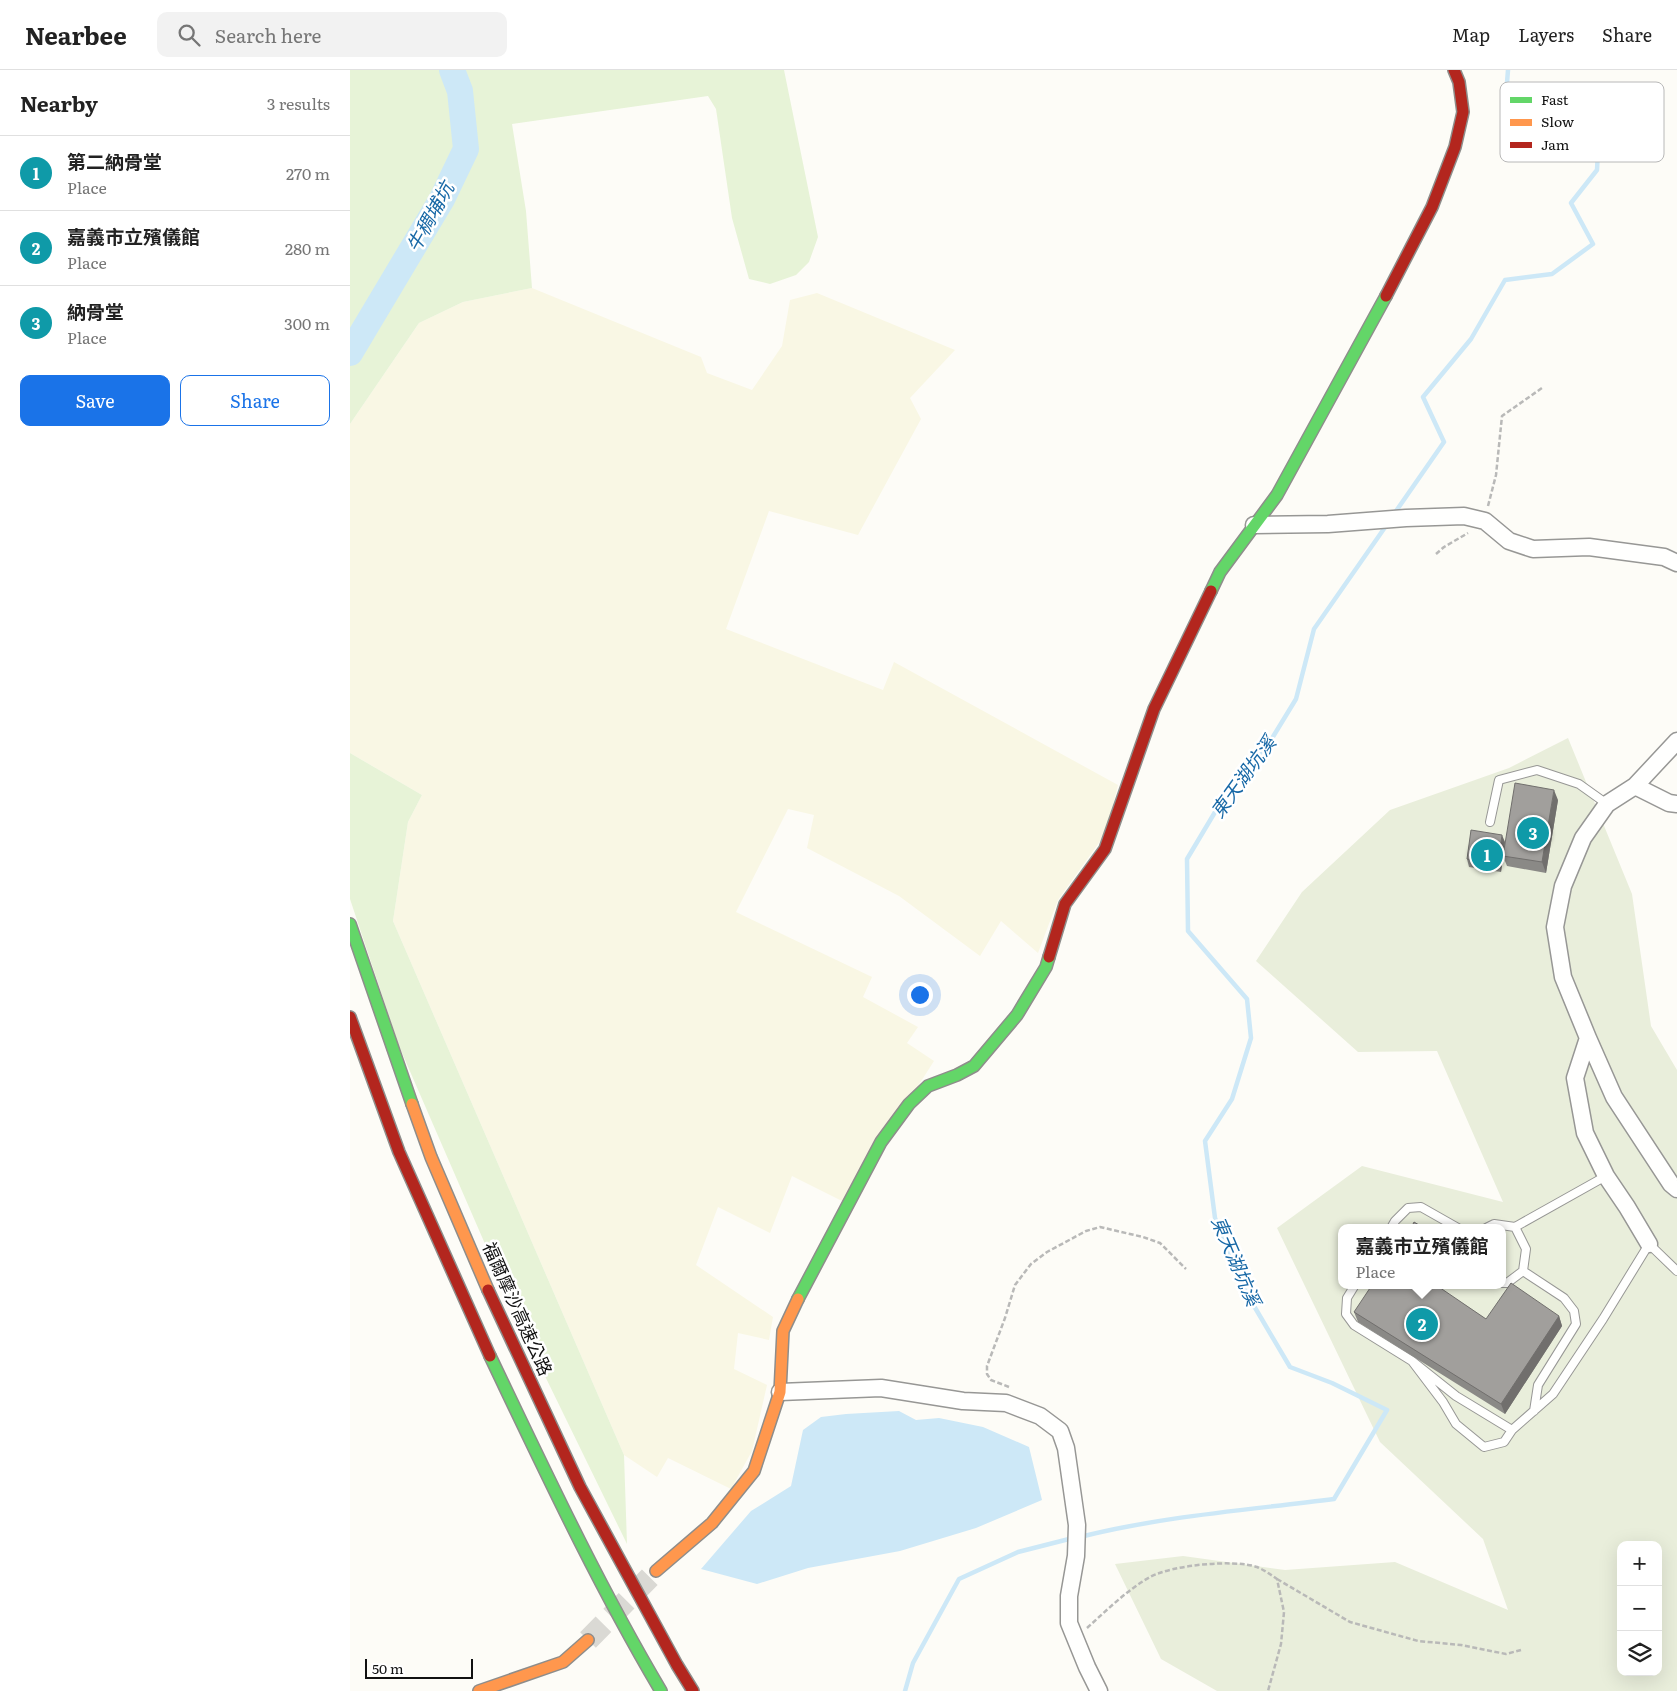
<!DOCTYPE html>
<html lang="en">
<head>
<meta charset="utf-8">
<style>
	body { margin:0; font-family:Literata,"Noto Sans TC",serif; background:#f2f2f2; color:#222 }
	.controls { position:absolute; right:15px; bottom:15px; display:grid; overflow:hidden; border-radius:10px; box-shadow:0 5px 20px #0002 }
	.controls button { width:45px; height:45px; display:grid; place-items:center; padding:0; border:0; border-bottom:1px solid #e0e0e0; background:#fff; color:#222; font:25px sans-serif }
	.scale { position:absolute; left:15px; bottom:12px; width:108px; box-sizing:border-box; padding-left:5px; border:2px solid #111; border-top:0; font-size:14px; line-height:18px; white-space:nowrap; color:#111; -webkit-text-stroke:4px #fff; paint-order:stroke }
	.you { position:absolute; left:569px; top:924px; width:18px; height:18px; margin:-12px; border:4px solid #fff; border-radius:50%; background:#1a73e8; box-shadow:0 0 0 8px #1a73e833 }
	.badge { display:grid; place-items:center; width:32px; height:32px; border-radius:50%; background:#1a73e8; color:#fff; font-size:16px; font-weight:700 }
	.pin { position:absolute; translate:-50% -50%; border:2px solid #fff; box-shadow:0 1px 5px #0006 }
	.popup { position:absolute; left:988px; top:1154px; width:168px; height:65px; box-sizing:border-box; display:grid; place-content:center; border-radius:10px; background:#fff; filter:drop-shadow(0 1px 4px #0005); font-size:16px; white-space:nowrap; color:#767676 }
	.popup b { font-size:19px; color:#222 }
	.popup::after { content:''; position:absolute; left:50%; top:100%; margin-left:-10px; border:10px solid transparent; border-top-color:#fff }
	.list { margin:0; padding:0; list-style:none }
	h2 { display:flex; justify-content:space-between; align-items:center; height:65px; margin:0; padding:0 20px; font-size:21px }
	h2 small { font-size:16px; font-weight:400; color:#767676 }
	.list li { display:grid; grid-template-columns:32px 1fr auto; gap:15px; align-items:center; box-sizing:border-box; height:75px; padding:0 20px; border-top:1px solid #e0e0e0 }
	.list b { display:block; font-size:19px; white-space:nowrap }
	.list p { margin:0; font-size:16px; white-space:nowrap; color:#767676 }
	.list em { font-size:16px; font-style:normal; color:#767676 }
	.actions { display:flex; gap:10px; padding:15px 20px }
	.actions a { flex:1; padding:11px 0; border:1px solid #1a73e8; border-radius:10px; text-align:center; font-size:18px; color:#1a73e8 }
	.actions .main { background:#1a73e8; color:#fff }
	.icon { flex:none; width:28px; height:28px; fill:none; stroke:currentColor; stroke-width:2; stroke-linecap:round; stroke-linejoin:round }
	.map { position:relative; flex:none; width:1327px; height:1621px; overflow:hidden }
	header { display:flex; align-items:center; gap:30px; box-sizing:border-box; height:70px; padding:0 25px; background:#fff; border-bottom:1px solid #e0e0e0 }
	header strong { font-size:24px }
	nav { display:flex; gap:28px; margin-inline-start:auto; font-size:18px }
	.search { width:350px; height:45px; background:#f2f2f2; display:flex; align-items:center; gap:12px; box-sizing:border-box; padding:0 18px; border-radius:10px; color:#767676; font-size:19px }
	main { display:flex }
	aside { flex:1; background:#fff }
	.map>svg:first-child { display:block }
	.farmland { fill:#f9f7e4 }
	.green { fill:#e7f3d7 }
	.cemetery { fill:#e9eedb; fill-rule:evenodd }
	.water { fill:#cde8f7 }
	.lines { fill:none; stroke-linecap:round; stroke-linejoin:round }
	.stream { stroke:#cde8f7; stroke-width:4.5 }
	.river { stroke:#cde8f7; stroke-width:26 }
	.secondary-tunnel { stroke:#dad9d4; stroke-width:22; stroke-dasharray:22 11; stroke-linecap:butt }
	.lane-casing { stroke:#979795; stroke-width:10 }
	.street-casing { stroke:#979795; stroke-width:19 }
	.fast-casing { stroke:#8e8d8b; stroke-width:14 }
	.slow-casing { stroke:#8e8d8b; stroke-width:14 }
	.jam-casing { stroke:#8e8d8b; stroke-width:14 }
	.path { stroke:#b9b9b8; stroke-width:2.5; stroke-dasharray:5 2.5; stroke-linecap:butt }
	.lane { stroke:#fffffe; stroke-width:8 }
	.street { stroke:#fffffe; stroke-width:16 }
	.fast { stroke:#63d668; stroke-width:11 }
	.slow { stroke:#ff974d; stroke-width:11 }
	.jam { stroke:#b3261e; stroke-width:11 }
	.wall { fill:#8a8986 }
	.shaded-wall { fill:#716f6d }
	.building { fill:#a19f9c; stroke:#716f6d }
	.labels { text-anchor:middle; stroke-width:5; stroke-linejoin:round; paint-order:stroke }
	.street-label { font-size:18px; fill:#111; stroke:#fff }
	.water-label { font-size:19px; font-style:italic; fill:#1768a6; stroke:#fff }
	.key { fill:#fff; stroke:#b8b8b8; stroke-width:1 }
	.key-label { font-size:14px; fill:#111 }
</style>
</head>
<body>
<header>
<strong>Nearbee</strong>
<div class="search"><svg class="icon" aria-label="search" viewBox="0 0 24 24"><circle cx="10" cy="10" r="6"/><path d="M15 15l6 6"/></svg>Search here</div>
<nav><a>Map</a><a>Layers</a><a>Share</a></nav>
</header>
<main>
<aside>
<h2>Nearby<small>3 results</small></h2>
<ul class="list">
<li><span class="badge" style="background:#0f9aa8">1</span><div><b>第二納骨堂</b><p>Place</p></div><em>270 m</em></li>
<li><span class="badge" style="background:#0f9aa8">2</span><div><b>嘉義市立殯儀館</b><p>Place</p></div><em>280 m</em></li>
<li><span class="badge" style="background:#0f9aa8">3</span><div><b>納骨堂</b><p>Place</p></div><em>300 m</em></li>
</ul>
<div class="actions"><a class="main">Save</a><a>Share</a></div>
</aside>
<div class="map">
<svg width="1327" height="1621" viewBox="0 0 1327 1621">
	<rect width="100%" height="100%" fill="#fdfcf7"/>
	<path class="farmland" d="M182 218 351 287 357 303 402 320 432 276 440 230 467 223 605 280 560 328 571 349 508 465 419 441 376 559 533 620 544 592 768 715 756 763 708 830 688 883 651 851 630 886 549 826 457 778 464 745 438 739 386 842 522 907 513 927 568 957 557 973 584 991 494 1132 442 1106 420 1163 368 1137 346 1195 423 1247 419 1270 388 1263 384 1299 417 1315 402 1381 381 1419 318 1388 307 1407 274 1385 43 851 58 752 72 725 0 683V354L69 253 113 232Z"/>
	<path class="green" d="M0 0H434L468 167 459 192 446 205 420 214 399 209 382 148 366 39 358 26 162 54 176 141 182 218 113 232 69 253 0 354Z
		M0 683 72 725 58 752 43 851 274 1385 277 1474 172 1259 49 976 0 829Z"/>
	<path class="cemetery" d="M1218 668 1282 824 1301 956 1327 1000V1621H867L811 1589 765 1494 833 1486 935 1500 1045 1492 1158 1540 1133 1469 1030 1372 927 1158 1012 1096 1153 1132 1087 981 1008 982 906 891 952 822 1040 740 1159 698ZM992 1158H1152V1215H992ZM1271 1475H1308V1602H1271Z"/>
	<path class="water" d="M549 1341 566 1350 589 1348 633 1357 679 1377 692 1430 626 1458 550 1481 458 1498 407 1514 351 1499 401 1441 441 1416 453 1360 471 1347 496 1344Z"/>
	<g class="lines">
		<path class="stream" d="M1044 444 1094 372 1073 327 1121 269 1155 210 1202 204 1243 174 1221 133 1247 100 1249 62 1182 36 1157 13 1158 0
			M730 1467C813 1446 899 1440 984 1429L1037 1340 982 1313 940 1297 894 1219 865 1148 855 1071 882 1029 901 968 897 929 838 861 837 789 877 722 921 670 946 629 964 559 1038 453
			M555 1621 563 1593 609 1509 668 1482 723 1468"/>
		<path class="river" d="M0 283 92 129 116 79 110 21 102 0"/>
		<path class="secondary-tunnel" d="M238 1570 306 1501"/>
		<g class="lane-casing">
			<path id="lane" d="M1140 752 1149 710 1187 700 1229 714 1257 734
				M1041 1158 1045 1151 1058 1138 1071 1137 1108 1158
				M1136 1158 1144 1154 1165 1157 1256 1106
				M1173 1201 1214 1228 1224 1241 1226 1254 1188 1315 1184 1341
				M1152 1213H1157L1173 1201 1176 1179 1165 1157
				M1005 1215 997 1228 996 1244 1004 1255 1062 1291 1106 1326 1162 1360
				M1062 1291 1093 1332 1106 1354 1134 1377 1154 1372 1162 1360 1203 1324 1253 1249 1299 1174 1327 1201"/>
		</g>
		<g class="street-casing">
			<path id="street" d="M904 455 978 454 1056 448 1114 446 1135 451 1159 471 1183 479 1239 477 1314 487 1327 493
				M1285 716 1319 733 1327 734
				M1238 968 1264 1027 1321 1114 1327 1119
				M1299 1174 1277 1137 1256 1106 1235 1063 1225 1008 1238 968 1213 907 1205 857 1213 816 1233 768 1257 734 1285 716 1327 671
				M430 1322 531 1318 613 1331 656 1333 690 1346 710 1361 716 1378 727 1455 726 1486 719 1526V1553L737 1597 749 1621"/>
		</g>
		<g class="fast-casing">
			<path id="fast" d="M861 521 870 502 927 425 1036 226
				M0 854 62 1034
				M448 1229 531 1072 559 1034 578 1016 607 1005 624 996 667 945 696 897 699 887
				M140 1286C194 1399 247 1513 311 1621"/>
		</g>
		<g class="slow-casing">
			<path id="slow" d="M62 1034 81 1087 138 1220
				M306 1501 362 1453 404 1401 430 1322 433 1261 448 1229
				M129 1621 213 1592 238 1570"/>
		</g>
		<g class="jam-casing">
			<path id="jam" d="M1036 226 1082 137 1105 77 1113 42 1109 12 1104 0
				M699 887 715 834 755 779 804 639 861 521
				M0 947 49 1082 140 1286
				M138 1220 230 1417 327 1595 343 1621"/>
		</g>
		<path class="path" d="M1138 436 1146 405 1152 346 1192 318
			M1086 484 1094 477 1118 463
			M659 1317 641 1310 637 1304V1296L655 1248 665 1215 681 1194 697 1182 736 1161 750 1157 793 1167 810 1173 836 1199
			M927 1509 1000 1552 1068 1571 1111 1575 1156 1584 1171 1580
			M737 1558C757 1540 777 1520 800 1507 822 1495 884 1489 907 1497 914 1500 920 1504 927 1509L934 1542 931 1574 918 1621"/>
		<use href="#lane" class="lane"/>
		<use href="#street" class="street"/>
		<use href="#fast" class="fast"/>
		<use href="#slow" class="slow"/>
		<use href="#jam" class="jam"/>
	</g>
	<path class="wall" d="M1208 730 1196 803 1157 796 1153 786Z
		M1155 772 1151 802 1119 797 1117 789Z
		M1086 1216 1136 1249 1209 1246 1212 1256 1155 1344 1008 1252 1004 1242Z"/>
	<path class="shaded-wall" d="M1204 720 1208 730 1196 803 1192 792Z
		M1152 765 1155 772 1151 802 1148 794Z
		M1209 1246 1212 1256 1155 1344 1151 1334Z"/>
	<path class="building" d="M1165 713 1204 720 1192 792 1153 786Z
		M1121 760 1152 765 1148 794 1117 789Z
		M1064 1152 1074 1158H1061Z
		M1161 1213 1209 1246 1151 1334 1004 1242 1022 1215H1086L1136 1249Z"/>
	<g class="labels">
		<g class="street-label">
			<text transform="translate(167 1239) rotate(66)" y="6">福爾摩沙高速公路</text>
		</g>
		<g class="water-label">
			<text transform="translate(80 147) rotate(-61)" y="7">牛稠埔坑</text>
			<text transform="translate(893 707) rotate(-54)" y="7">東天湖坑溪</text>
			<text transform="translate(886 1191) rotate(67)" y="7">東天湖坑溪</text>
		</g>
	</g>
	<rect x="1150" y="12" width="164" height="80" rx="8" class="key"/>
	<rect x="1160" y="27" width="22" height="6" fill="#63d668"/>
	<rect x="1160" y="49" width="22" height="7" fill="#ff974d"/>
	<rect x="1160" y="72" width="22" height="6" fill="#b3261e"/>
	<g class="key-label">
		<text x="1191" y="35">Fast</text>
		<text x="1191" y="57">Slow</text>
		<text x="1191" y="80">Jam</text>
	</g>
</svg>
<div class="controls">
<button>+</button>
<button>−</button>
<button><svg class="icon" aria-label="layers" viewBox="0 0 24 24"><path d="M12 4l9 5-9 5-9-5zM3 14l9 5 9-5"/></svg></button>
</div>
<div class="scale">50 m</div>
<div class="you"></div>
<div class="pin badge" style="left:1137px;top:785px;background:#0f9aa8">1</div>
<div class="pin badge" style="left:1072px;top:1254px;background:#0f9aa8">2</div>
<div class="popup"><b>嘉義市立殯儀館</b>Place</div>
<div class="pin badge" style="left:1183px;top:763px;background:#0f9aa8">3</div>
</div>
</main>
</body>
</html>
